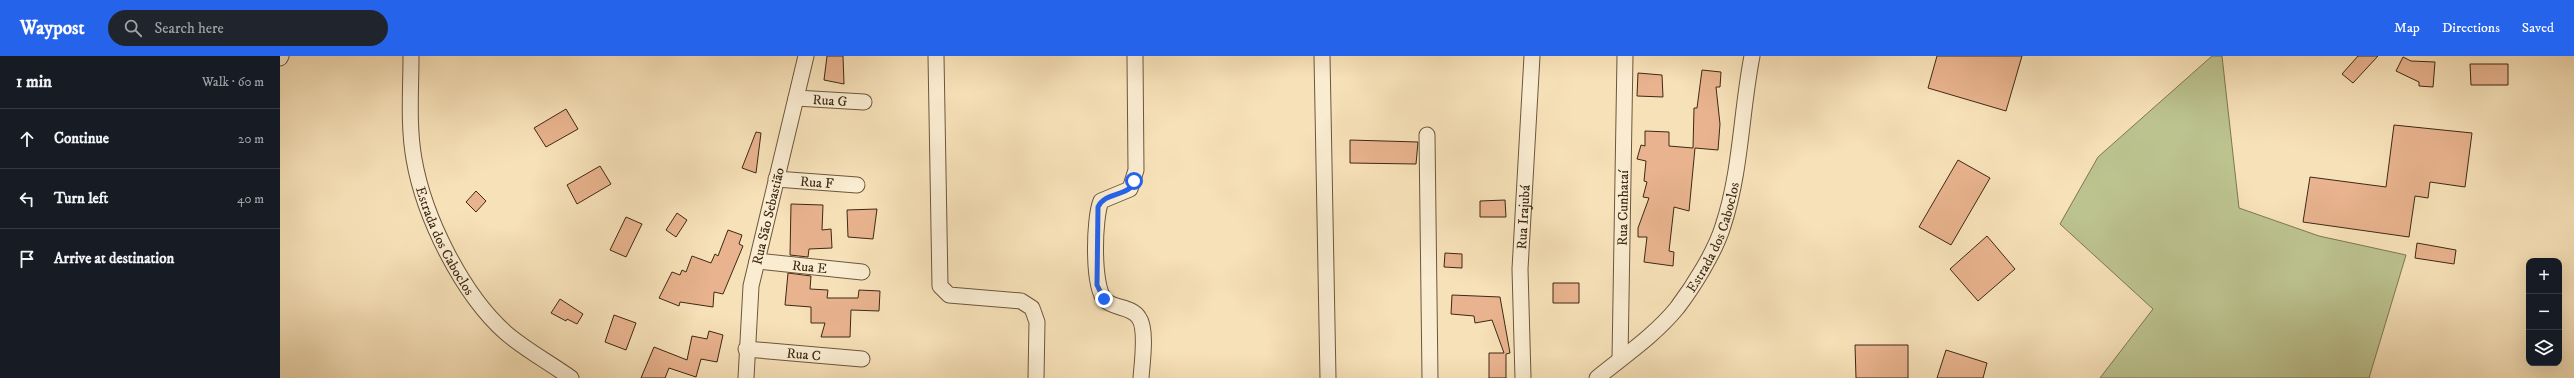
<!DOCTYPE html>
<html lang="en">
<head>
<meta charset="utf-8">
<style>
	body { margin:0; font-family:"IM FELL DW Pica",serif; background:#20242c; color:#f1f3f6 }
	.controls { position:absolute; right:12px; bottom:12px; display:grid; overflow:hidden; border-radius:8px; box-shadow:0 4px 16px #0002 }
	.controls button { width:36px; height:36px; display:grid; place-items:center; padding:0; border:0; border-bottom:1px solid #363941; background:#171b24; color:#f1f3f6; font:20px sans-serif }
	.stop { position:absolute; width:12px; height:12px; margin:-9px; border:3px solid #2563eb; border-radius:50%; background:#fff }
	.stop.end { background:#2563eb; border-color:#fff; box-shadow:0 1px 4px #0008 }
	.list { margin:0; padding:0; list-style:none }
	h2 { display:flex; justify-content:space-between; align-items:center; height:52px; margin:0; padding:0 16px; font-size:17px }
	h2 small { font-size:13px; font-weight:400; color:#9ea1a6 }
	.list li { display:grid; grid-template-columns:26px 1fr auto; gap:12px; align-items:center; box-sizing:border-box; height:60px; padding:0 16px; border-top:1px solid #363941 }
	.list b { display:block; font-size:15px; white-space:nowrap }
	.list em { font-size:13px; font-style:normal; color:#9ea1a6 }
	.icon { flex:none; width:22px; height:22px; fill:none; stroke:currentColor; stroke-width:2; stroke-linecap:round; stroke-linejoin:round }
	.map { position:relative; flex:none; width:2294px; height:322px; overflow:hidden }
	header { display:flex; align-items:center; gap:24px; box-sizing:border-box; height:56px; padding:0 20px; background:#2563eb; color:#fff }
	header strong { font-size:19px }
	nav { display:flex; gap:22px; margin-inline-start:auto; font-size:14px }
	.search { width:280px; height:36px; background:#20242c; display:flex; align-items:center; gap:10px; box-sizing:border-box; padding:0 14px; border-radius:22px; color:#9ea1a6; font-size:15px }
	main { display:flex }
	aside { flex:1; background:#171b24 }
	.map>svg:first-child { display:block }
	.green { fill:#bcc38f; stroke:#7d7652 }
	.building { fill:#e8b38e; stroke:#3e2914 }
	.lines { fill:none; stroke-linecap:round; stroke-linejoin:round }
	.minor-casing { stroke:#6c573d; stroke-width:17 }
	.minor { stroke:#faecd1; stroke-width:15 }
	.route { stroke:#2563eb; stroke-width:5 }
	.labels { text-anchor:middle; stroke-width:3; stroke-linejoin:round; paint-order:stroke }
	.street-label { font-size:14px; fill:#3e2914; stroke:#faecd1 }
</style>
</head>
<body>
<header>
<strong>Waypost</strong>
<div class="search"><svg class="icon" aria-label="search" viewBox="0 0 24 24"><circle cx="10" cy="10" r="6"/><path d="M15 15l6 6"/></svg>Search here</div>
<nav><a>Map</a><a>Directions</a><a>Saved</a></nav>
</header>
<main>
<aside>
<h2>1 min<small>Walk · 60 m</small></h2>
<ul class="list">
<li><svg class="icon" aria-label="ahead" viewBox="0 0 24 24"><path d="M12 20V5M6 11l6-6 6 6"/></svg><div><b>Continue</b></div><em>20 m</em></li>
<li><svg class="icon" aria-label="left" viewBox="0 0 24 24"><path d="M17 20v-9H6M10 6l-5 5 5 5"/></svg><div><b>Turn left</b></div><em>40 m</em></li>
<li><svg class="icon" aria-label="arrive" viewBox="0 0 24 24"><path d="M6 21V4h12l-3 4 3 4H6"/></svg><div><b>Arrive at destination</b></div></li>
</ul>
</aside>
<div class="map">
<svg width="2294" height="322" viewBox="0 0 2294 322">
	<rect width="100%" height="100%" fill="#f7e1b8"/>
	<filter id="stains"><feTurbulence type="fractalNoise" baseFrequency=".005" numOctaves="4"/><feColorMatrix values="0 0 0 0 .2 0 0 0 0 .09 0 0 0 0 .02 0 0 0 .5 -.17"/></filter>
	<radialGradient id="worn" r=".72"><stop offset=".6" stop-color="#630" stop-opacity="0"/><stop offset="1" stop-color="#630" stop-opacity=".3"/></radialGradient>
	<path class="green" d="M1932 0H1942L1959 152 2039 180 2126 199 2089 322H1820L1873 253 1780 168 1818 101Z"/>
	<path class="building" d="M547 0H563L564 28 544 24Z
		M1657 0H1742L1726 55 1648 32Z
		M2078 0H2098L2073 27 2062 18Z
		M2123 1 2131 5 2155 6 2153 31 2139 30V26L2116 15Z
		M2190 8H2228V29H2191Z
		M1422 14 1441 16 1440 31H1436L1440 68 1438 94 1415 92 1409 155 1394 151 1389 195 1394 196 1393 210 1364 206 1367 181H1358V172L1369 142 1363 141 1367 126 1364 125 1366 105 1357 103 1361 89 1365 90V75L1389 76V90L1413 92 1414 52H1417Z
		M1358 17 1382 19 1383 41 1357 40Z
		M286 53 298 73 266 91 254 72Z
		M2114 69 2192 77 2185 131 2150 126 2148 142 2135 140 2129 181 2023 166 2030 121 2106 131Z
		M476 76 481 77 476 117 462 112Z
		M1070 84 1138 86 1136 108 1070 107Z
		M1678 104 1710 122 1671 189 1639 171Z
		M320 110 331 128 297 148 287 129Z
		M196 135 206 145 196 156 186 146Z
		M1225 144 1226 161H1200V145Z
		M511 148 543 149 542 174 551 173 552 192 529 193 528 201 510 199Z
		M597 153 593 183 568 181 567 154Z
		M397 157 407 164 396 181 386 174Z
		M346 161 362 168 346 201 330 194Z
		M448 174 462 179 459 188 463 190 443 238 434 236 433 251 400 246 399 250 379 242 392 216 400 219 402 214 406 216 412 200 431 207 435 198 438 200Z
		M1707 180 1735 213 1698 245 1670 213Z
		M2137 187 2176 194 2174 208 2135 202Z
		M1165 197 1182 198V212L1164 211Z
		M508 217 531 220 530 233 548 234 547 242H578L579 234 600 235 599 255 571 254 570 281H541L545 267H531V251L505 249Z
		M1273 227H1299V247H1273Z
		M1172 239 1220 241 1230 297 1226 298V322H1209V297H1224L1212 264 1195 267 1194 260 1171 258Z
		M280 243 303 258 297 268 287 263 286 265 271 257Z
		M334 259 356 267 346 294 325 286Z
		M429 275 443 279 437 306 421 303 416 321 389 312 385 322H361L374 291 407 304 412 280 427 283Z
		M1575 289H1628V322H1576Z
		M1666 294 1707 307 1703 322H1657Z"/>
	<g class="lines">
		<g class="minor-casing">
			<g id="minor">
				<path id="s1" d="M131 0C131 34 128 69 134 103 144 161 182 238 226 277 246 294 270 307 291 322"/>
				<path d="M656 0 660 230 669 239 741 245 752 252 757 266 756 322"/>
				<path d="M855 0 856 114 850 133 821 145C814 161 812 231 825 244 834 253 852 250 859 262 867 273 862 308 861 322"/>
				<path d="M1042 0 1048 322"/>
				<path d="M0 2 1 0"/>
				<path id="s2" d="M516 42 584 46"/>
				<path d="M1147 79 1150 322"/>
				<path id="s3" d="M496 123 577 129"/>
				<path id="s4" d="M477 205 582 216"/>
				<path id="s5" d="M466 293 582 303"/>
				<path id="s6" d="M1340 303 1345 0"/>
				<path id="s7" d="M466 322 471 230 526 0"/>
				<path id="s8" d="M1243 322 1240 213 1252 0"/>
				<path id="s9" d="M1317 322C1344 300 1375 279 1397 252 1413 231 1435 196 1443 170 1461 116 1461 56 1472 0"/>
			</g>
		</g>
		<use href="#minor" class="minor"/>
	</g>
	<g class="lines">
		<path class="route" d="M824 243 817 229 818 151C824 138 840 140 850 132L854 125"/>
	</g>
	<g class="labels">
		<g class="street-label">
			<text dy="5" stroke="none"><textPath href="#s2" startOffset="34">Rua G</textPath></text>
			<text dy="5" stroke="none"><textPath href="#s3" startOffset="41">Rua F</textPath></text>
			<text dy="5" stroke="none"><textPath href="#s6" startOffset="151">Rua Cunhataí</textPath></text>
			<text dy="5" stroke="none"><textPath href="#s7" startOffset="164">Rua São Sebastião</textPath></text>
			<text dy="5" stroke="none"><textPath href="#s8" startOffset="161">Rua Irajubá</textPath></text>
			<text dy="5" stroke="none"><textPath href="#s9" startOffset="187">Estrada dos Caboclos</textPath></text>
			<text dy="5" stroke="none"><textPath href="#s1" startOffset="191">Estrada dos Caboclos</textPath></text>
			<text dy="5" stroke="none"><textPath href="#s4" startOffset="53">Rua E</textPath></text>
			<text dy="5" stroke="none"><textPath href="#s5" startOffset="58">Rua C</textPath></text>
		</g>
	</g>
	<rect width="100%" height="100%" filter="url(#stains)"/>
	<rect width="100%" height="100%" fill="url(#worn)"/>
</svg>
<div class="controls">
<button>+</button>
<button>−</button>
<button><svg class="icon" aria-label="layers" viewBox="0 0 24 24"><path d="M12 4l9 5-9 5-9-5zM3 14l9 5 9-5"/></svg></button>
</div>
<div class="stop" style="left:854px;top:125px"></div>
<div class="stop end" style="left:824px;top:243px"></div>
</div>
</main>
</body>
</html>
